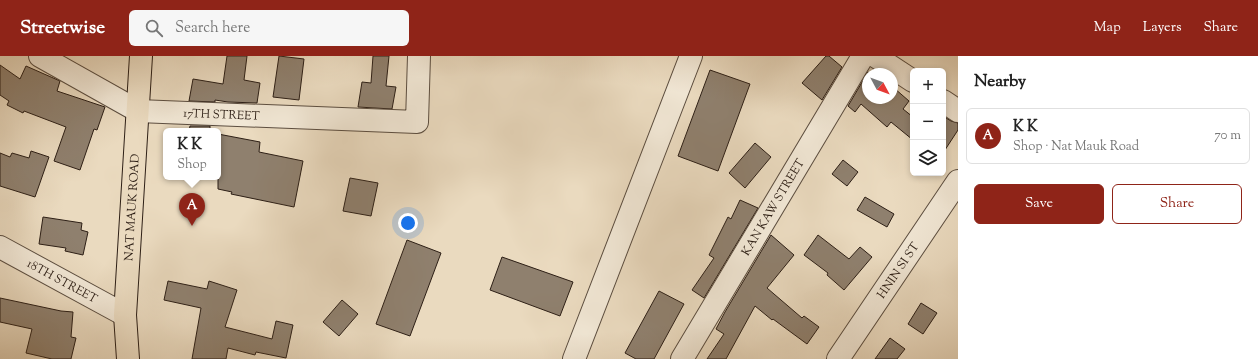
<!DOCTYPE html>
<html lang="en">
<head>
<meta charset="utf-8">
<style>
	body { margin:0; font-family:"Sorts Mill Goudy",serif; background:#f6f6f6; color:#222 }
	.controls { position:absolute; right:12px; top:12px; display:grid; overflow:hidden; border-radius:6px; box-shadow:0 2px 6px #0003 }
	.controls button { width:36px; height:36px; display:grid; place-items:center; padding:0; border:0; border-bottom:1px solid #e0e0e0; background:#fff; color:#222; font:20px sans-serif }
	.compass { position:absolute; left:862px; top:12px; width:36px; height:36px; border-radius:50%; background:#fff; box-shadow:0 2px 6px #0003; rotate:131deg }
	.you { position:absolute; left:408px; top:167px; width:14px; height:14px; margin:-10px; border:3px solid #fff; border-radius:50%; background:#1a73e8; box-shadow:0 0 0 6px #1a73e833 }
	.badge { display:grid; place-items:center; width:26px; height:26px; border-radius:50%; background:#8f2418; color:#fff; font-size:13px; font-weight:700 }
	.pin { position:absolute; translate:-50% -33px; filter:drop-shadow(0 1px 2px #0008) }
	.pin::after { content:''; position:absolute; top:21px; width:14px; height:12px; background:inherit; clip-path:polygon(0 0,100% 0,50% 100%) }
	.popup { position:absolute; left:163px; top:72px; width:58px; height:52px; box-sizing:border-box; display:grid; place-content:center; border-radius:6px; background:#fff; filter:drop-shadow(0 1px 3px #0005); font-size:13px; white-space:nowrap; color:#767676 }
	.popup b { font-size:15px; color:#222 }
	.popup::after { content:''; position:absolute; left:50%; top:100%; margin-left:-8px; border:8px solid transparent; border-top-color:#fff }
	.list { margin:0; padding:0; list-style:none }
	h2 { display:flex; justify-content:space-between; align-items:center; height:52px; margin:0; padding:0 16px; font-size:17px }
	h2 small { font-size:13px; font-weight:400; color:#767676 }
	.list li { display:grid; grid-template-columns:26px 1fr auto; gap:12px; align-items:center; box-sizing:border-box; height:56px; margin:0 8px 8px; padding:0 8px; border:1px solid #e0e0e0; border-radius:6px }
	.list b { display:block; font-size:15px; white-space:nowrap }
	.list p { margin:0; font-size:13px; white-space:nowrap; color:#767676 }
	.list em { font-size:13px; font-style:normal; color:#767676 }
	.actions { display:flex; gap:8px; padding:12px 16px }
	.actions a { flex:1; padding:9px 0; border:1px solid #8f2418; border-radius:6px; text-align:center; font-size:14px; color:#8f2418 }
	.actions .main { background:#8f2418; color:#fff }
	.icon { flex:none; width:22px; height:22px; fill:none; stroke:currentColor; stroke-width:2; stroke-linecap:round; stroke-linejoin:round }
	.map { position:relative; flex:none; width:958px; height:303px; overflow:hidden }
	header { display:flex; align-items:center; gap:24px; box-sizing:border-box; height:56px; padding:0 20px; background:#8f2418; color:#fff }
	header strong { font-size:19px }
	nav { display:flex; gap:22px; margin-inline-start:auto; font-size:14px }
	.search { width:280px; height:36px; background:#f6f6f6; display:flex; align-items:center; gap:10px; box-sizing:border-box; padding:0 14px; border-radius:6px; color:#767676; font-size:15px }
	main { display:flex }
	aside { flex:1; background:#fff }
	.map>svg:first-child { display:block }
	.building { fill:#8f806e; stroke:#2d1f16 }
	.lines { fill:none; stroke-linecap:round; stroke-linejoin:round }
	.minor-casing { stroke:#5c4e40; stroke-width:24 }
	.highway-casing { stroke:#2d1f16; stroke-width:24 }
	.minor { stroke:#f1e7d5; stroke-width:22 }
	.highway { stroke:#eadabf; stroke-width:22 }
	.labels { text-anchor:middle; stroke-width:3.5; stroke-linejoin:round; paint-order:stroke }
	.street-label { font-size:12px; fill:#2d1f16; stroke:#f1e7d5 }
</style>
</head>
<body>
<header>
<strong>Streetwise</strong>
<div class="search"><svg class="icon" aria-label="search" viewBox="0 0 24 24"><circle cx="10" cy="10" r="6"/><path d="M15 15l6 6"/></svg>Search here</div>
<nav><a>Map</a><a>Layers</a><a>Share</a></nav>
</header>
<main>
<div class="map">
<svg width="958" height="303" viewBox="0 0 958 303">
	<rect width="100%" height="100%" fill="#eadabf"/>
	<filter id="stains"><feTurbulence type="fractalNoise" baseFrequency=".005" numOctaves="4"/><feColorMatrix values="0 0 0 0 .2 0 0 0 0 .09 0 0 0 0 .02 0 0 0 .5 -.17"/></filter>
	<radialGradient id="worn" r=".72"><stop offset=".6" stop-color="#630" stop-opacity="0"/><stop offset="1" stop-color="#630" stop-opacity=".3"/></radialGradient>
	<path class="building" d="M227 0H247L244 24 260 27 257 47 228 46 215 44V46L189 45 193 23 223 28Z
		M279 0 304 3 299 44 273 41Z
		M373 0H389L386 30 396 31 392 53 358 51 362 26 371 27Z
		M826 0H829L842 11 822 44 802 27Z
		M0 9 20 23 26 10 60 25 57 35 105 51 97 74 94 73 80 114 54 105 66 71 24 55 23 57 7 49 9 45 0 39Z
		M710 14 750 28 718 115 678 100Z
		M868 16 871 18H868V42H892V35L894 32 909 45 903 53 913 61V84L891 66 887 71 861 48 855 56 848 50Z
		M943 60 951 65 958 67V74L943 97Z
		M190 70H210V75H189Z
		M218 78 260 86 259 96 303 105 294 151 231 138 232 136 218 133Z
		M755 87 771 101 745 132 729 117Z
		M31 95 49 101 35 141 0 130V97L10 101 12 97 29 102Z
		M843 104 858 116 847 130 832 118Z
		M350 122 378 127 371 160 343 155Z
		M865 141 894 158 887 171 857 154Z
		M740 144 758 152 704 242 692 234 714 202 709 199 728 161 731 163Z
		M43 161 82 167 81 174 88 176 83 199 65 195 66 192 39 188Z
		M771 179 794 199 767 232 802 262 804 260 819 271 807 288 773 263 772 264 755 250 726 303H707L724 278 716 273 725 256Z
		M818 179 849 203 860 191 872 201 844 234 827 219 828 217 804 199Z
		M407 184 441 197 410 280 376 268Z
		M502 201 573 226 560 260 490 234Z
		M168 225 207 233 209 225 237 234 225 271 272 283 276 265 293 269 286 302 256 296 255 299 228 292 226 303H192L201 252 164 244Z
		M659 235 684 248 654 303H636L625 297Z
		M0 242 61 255 73 256 71 281 76 282 71 303H52L26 297 32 273 0 266Z
		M342 244 358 258 339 280 323 266Z
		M921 247 937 257 923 278 908 268Z
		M890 282 905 293 897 303H875Z"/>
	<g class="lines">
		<g class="minor-casing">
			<g id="minor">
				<path id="s1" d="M40 0 138 55 417 66 419 0"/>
				<path d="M875 0 913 25"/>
				<path d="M943 45 958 55"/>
				<path id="s2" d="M0 191 125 259"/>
				<path d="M574 303 691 0"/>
				<path id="s3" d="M682 303 863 0"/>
				<path id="s4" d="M838 303 958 125"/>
			</g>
		</g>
		<g class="highway-casing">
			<g id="highway">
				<path id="s5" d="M128 303 125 259 141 0"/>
			</g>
		</g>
		<use href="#minor" class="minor"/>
		<use href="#highway" class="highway"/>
	</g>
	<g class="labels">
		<g class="street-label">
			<text dy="4" stroke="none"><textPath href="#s1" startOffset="196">17TH STREET</textPath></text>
			<text dy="4" stroke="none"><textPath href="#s5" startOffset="152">NAT MAUK ROAD</textPath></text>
			<text dy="4" stroke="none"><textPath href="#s3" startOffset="177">KAN KAW STREET</textPath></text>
			<text dy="4" stroke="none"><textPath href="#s4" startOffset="107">HNIN SI ST</textPath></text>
			<text dy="4" stroke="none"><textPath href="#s2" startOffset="71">18TH STREET</textPath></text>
		</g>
	</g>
	<rect width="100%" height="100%" filter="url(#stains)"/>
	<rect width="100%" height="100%" fill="url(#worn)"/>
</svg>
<div class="controls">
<button>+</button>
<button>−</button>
<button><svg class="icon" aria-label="layers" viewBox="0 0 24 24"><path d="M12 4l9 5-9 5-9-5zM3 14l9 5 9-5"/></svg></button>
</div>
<svg class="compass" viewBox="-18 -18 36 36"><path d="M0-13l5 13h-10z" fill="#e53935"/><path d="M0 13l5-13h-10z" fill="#767676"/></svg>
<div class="you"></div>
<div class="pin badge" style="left:192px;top:170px">A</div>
<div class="popup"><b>K K</b>Shop</div>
</div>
<aside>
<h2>Nearby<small></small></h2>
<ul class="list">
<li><span class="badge">A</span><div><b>K K</b><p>Shop · Nat Mauk Road</p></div><em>70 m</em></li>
</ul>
<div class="actions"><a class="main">Save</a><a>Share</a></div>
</aside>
</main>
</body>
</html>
